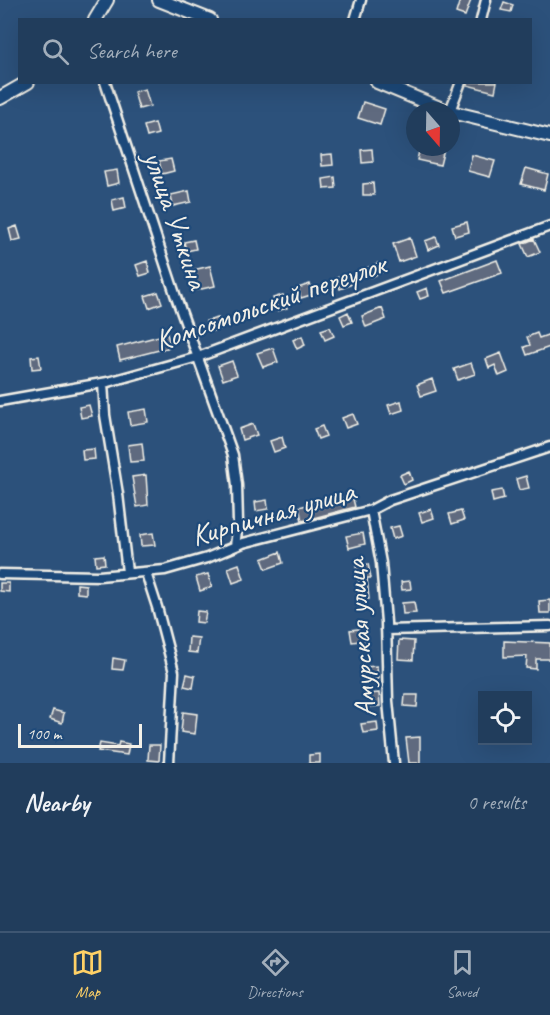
<!DOCTYPE html>
<html lang="en">
<head>
<meta charset="utf-8">
<style>
	body { margin:0; font-family:Caveat,sans-serif; background:#294462; color:#f1f3f6 }
	.controls { position:absolute; right:18px; bottom:18px; display:grid; overflow:hidden; border-radius:0px; box-shadow:0 6px 24px #0002 }
	.controls button { width:54px; height:54px; display:grid; place-items:center; padding:0; border:0; border-bottom:2px solid #3e5672; background:#213d5c; color:#f1f3f6; font:30px sans-serif }
	.compass { position:absolute; left:406px; top:102px; width:54px; height:54px; border-radius:50%; background:#213d5c; box-shadow:0 6px 24px #0002; rotate:160deg }
	.scale { position:absolute; left:18px; bottom:15px; width:124px; box-sizing:border-box; padding-left:6px; border:3px solid #f4f1e8; border-top:0; font-size:16px; line-height:21px; white-space:nowrap; color:#f4f1e8; -webkit-text-stroke:4px #1f4a7a; paint-order:stroke }
	.list { margin:0; padding:0; list-style:none }
	h2 { display:flex; justify-content:space-between; align-items:center; height:78px; margin:0; padding:0 24px; font-size:26px }
	h2 small { font-size:20px; font-weight:400; color:#a2aebb }
	.icon { flex:none; width:33px; height:33px; fill:none; stroke:currentColor; stroke-width:2; stroke-linecap:round; stroke-linejoin:round }
	.map { position:relative; flex:none; width:550px; height:763px; overflow:hidden }
	.search { position:absolute; background:#213d5c; box-shadow:0 6px 24px #0002; left:18px; right:18px; top:18px; height:66px; display:flex; align-items:center; gap:15px; box-sizing:border-box; padding:0 21px; border-radius:0px; color:#a2aebb; font-size:22px }
	.sheet { height:168px; background:#213d5c }
	nav { display:flex; justify-content:space-around; align-items:center; box-sizing:border-box; height:84px; border-top:2px solid #3e5672; background:#213d5c; font-size:16px; color:#a2aebb }
	nav a { display:grid; justify-items:center; gap:3px }
	nav .on { color:#ffd166 }
	.map>svg:first-child { display:block }
	.building { fill:#5f6b7f; stroke:#f4f1e8; stroke-width:1.5 }
	.lines { fill:none; stroke-linecap:round; stroke-linejoin:round }
	.minor-casing { stroke:#f4f1e8; stroke-width:13 }
	.secondary-casing { stroke:#f4f1e8; stroke-width:16 }
	.minor { stroke:#1f4a7a; stroke-width:8 }
	.secondary { stroke:#1f4a7a; stroke-width:12 }
	.labels { text-anchor:middle; stroke-width:4.5; stroke-linejoin:round; paint-order:stroke }
	.street-label { font-size:30px; fill:#f4f1e8; stroke:#1f4a7a }
</style>
</head>
<body>
<div class="map">
<svg width="550" height="763" viewBox="0 0 550 763">
	<rect width="100%" height="100%" fill="#2c517b"/>
	<filter id="ink" filterUnits="userSpaceOnUse"><feTurbulence type="fractalNoise" baseFrequency=".0167" numOctaves="2"/><feDisplacementMap in="SourceGraphic" scale="12" xChannelSelector="R" yChannelSelector="G"/><feConvolveMatrix kernelMatrix="1 2 1 2 8 2 1 2 1" color-interpolation-filters="sRGB"/></filter>
	<g filter="url(#ink)">
		<path class="building" d="M460 0H471L465 16 456 13Z
			M504 2 513 5 511 12 501 10Z
			M467 82H497L495 92 467 85Z
			M145 89 150 106 139 109 134 92Z
			M363 102 385 109 380 125 358 118Z
			M155 123 158 134 147 137 144 126Z
			M420 147 444 149 440 165 417 160Z
			M372 149 373 162 362 163 361 150Z
			M332 154 333 165 322 166 321 155Z
			M472 155 495 161 490 177 468 171Z
			M171 159 174 171 162 174 159 161Z
			M526 168 548 174 544 190 521 184Z
			M117 170 119 183 107 186 104 172Z
			M335 177 336 188 324 189 323 179Z
			M373 183 374 195H363V184Z
			M189 191 191 202 173 206 171 195Z
			M124 197 126 208 114 211 112 200Z
			M467 222 469 232 455 236 452 226Z
			M17 226 21 239 12 241 9 229Z
			M436 237 439 245 428 250 425 241Z
			M410 238 416 256 399 262 393 244Z
			M534 239 540 252 528 257 522 244Z
			M194 240 196 249 186 251 184 242Z
			M497 260 502 273 446 293 441 281Z
			M147 261 150 273 140 276 136 265Z
			M378 263 382 272 371 277 367 268Z
			M210 266 215 286 197 290 193 270Z
			M349 274 352 284 340 289 336 278Z
			M310 284 314 294 301 298 298 288Z
			M427 288 429 296 420 299 417 292Z
			M158 292 162 303 149 308 145 296Z
			M283 295 287 308 277 311 273 298Z
			M382 308 386 319 366 327 362 316Z
			M348 312 352 322 344 325 340 316Z
			M218 318 220 329 208 332 206 321Z
			M330 327 334 336 325 340 321 330Z
			M537 333 539 338 550 334V347L527 355 524 347 530 345 527 337Z
			M167 334 171 347 120 360 117 347Z
			M302 336 305 345 297 349 293 340Z
			M273 348 278 362 263 367 257 353Z
			M501 353 508 372 499 376 495 365 489 368 486 359Z
			M39 356 41 368 32 369 31 357Z
			M232 361 237 375 223 380 218 366Z
			M471 363 475 374 458 380 454 369Z
			M432 379 436 391 421 396 417 385Z
			M401 401 403 410 391 414 388 405Z
			M89 405 92 416 81 418 79 407Z
			M146 409 148 422 130 425 128 412Z
			M353 414 357 424 346 428 342 418Z
			M253 424 257 435 242 440 239 429Z
			M322 426 326 436 318 439 314 429Z
			M282 437 285 448 274 452 270 441Z
			M142 443 144 461 130 462 128 445Z
			M94 449 95 459 83 460 82 450Z
			M409 471 412 480 404 484 400 475Z
			M146 475 148 505 137 507 132 477Z
			M526 476 529 488 519 490 516 479Z
			M502 490 504 499 493 502 491 492Z
			M352 495 355 507 302 521 299 507 322 501V503Z
			M267 500 268 509 256 511 255 502Z
			M431 509 434 518 422 522 419 513Z
			M461 511 464 520 452 524 449 514Z
			M399 526 402 536 393 539 390 528Z
			M153 533 155 545 141 546 140 535Z
			M363 533 365 544 349 548 346 536Z
			M280 552 283 563 266 569 262 559Z
			M104 555 105 564 96 565 95 556Z
			M239 564 244 579 233 583 228 568Z
			M368 564 371 578H367L369 599 358 600 357 590H360L356 566Z
			M208 574 212 587 200 591 196 577Z
			M410 581 411 589 402 590 401 582Z
			M0 583H9V592L0 591Z
			M77 584 86 585V594L77 593Z
			M550 600V613H540L539 601Z
			M414 602 416 613 403 614 402 603Z
			M197 611 206 612 204 623 196 622Z
			M366 628 367 640 352 642 350 630Z
			M189 637 199 638 197 653 188 652Z
			M399 640 414 641 413 660 398 659Z
			M504 641 550 643V659H536V669L526 668 527 656 504 657Z
			M113 658 125 660 123 670 112 669Z
			M377 666 378 679 367 680 365 667Z
			M187 674 195 676 193 688 184 686Z
			M379 693 380 706 369 707 368 694Z
			M405 695H418L417 707 404 706Z
			M53 710 64 713 62 723 50 719Z
			M183 712 197 714 195 734 181 732Z
			M377 722 378 731 363 733 361 724Z
			M420 737V763H409L406 738Z
			M119 742 129 744 127 755 98 751 100 743 118 746Z
			M149 745H160L159 761 148 760Z
			M320 754V763H309V755Z"/>
		<g class="lines">
			<g class="minor-casing">
				<path id="minor" d="M355 20 361 0
					M481 20 486 0
					M105 82 176 297 233 455 237 485 238 523 235 546
					M450 111 461 82
					M103 383 105 415 118 494 127 572
					M0 401 108 382 198 357 550 226
					M371 510 381 563 386 622 388 701 394 763
					M146 573 157 607 174 672 169 763
					M0 574 99 576 165 570 207 558 243 543 371 510 390 500 550 447
					M386 630 550 626"/>
			</g>
			<g class="secondary-casing">
				<path id="secondary" d="M159 0 210 20
					M95 20 107 0
					M377 82 447 111
					M0 98 28 82
					M451 112 550 136"/>
			</g>
			<use href="#minor" class="minor"/>
			<use href="#secondary" class="secondary"/>
		</g>
	</g>
	<g class="labels">
		<g class="street-label">
			<text transform="translate(176 220) rotate(71)" y="10">улица Уткина</text>
			<text transform="translate(270 302) rotate(-19)" y="10">Комсомольский переулок</text>
			<text transform="translate(273 513) rotate(-16)" y="10">Кирпичная улица</text>
			<text transform="translate(360 638) rotate(-94)" y="10">Амурская улица</text>
		</g>
	</g>
</svg>
<div class="controls">
<button><svg class="icon" aria-label="locate" viewBox="0 0 24 24"><circle cx="12" cy="12" r="6"/><path d="M12 2v4M12 18v4M2 12h4M18 12h4"/></svg></button>
</div>
<svg class="compass" viewBox="-18 -18 36 36"><path d="M0-13l5 13h-10z" fill="#e53935"/><path d="M0 13l5-13h-10z" fill="#a2aebb"/></svg>
<div class="scale">100 m</div>
<div class="search"><svg class="icon" aria-label="search" viewBox="0 0 24 24"><circle cx="10" cy="10" r="6"/><path d="M15 15l6 6"/></svg>Search here</div>
</div>
<section class="sheet">
<h2>Nearby<small>0 results</small></h2>
<ul class="list">
</ul>
</section>
<nav>
<a class="on"><svg class="icon" aria-label="map" viewBox="0 0 24 24"><path d="M3 6l6-2 6 2 6-2v14l-6 2-6-2-6 2zM9 4v14M15 6v14"/></svg>Map</a>
<a><svg class="icon" aria-label="directions" viewBox="0 0 24 24"><path d="M12 3l9 9-9 9-9-9zM9 14v-3h6M13 9l2 2-2 2"/></svg>Directions</a>
<a><svg class="icon" aria-label="saved" viewBox="0 0 24 24"><path d="M7 4h10v16l-5-4-5 4z"/></svg>Saved</a>
</nav>
</body>
</html>
